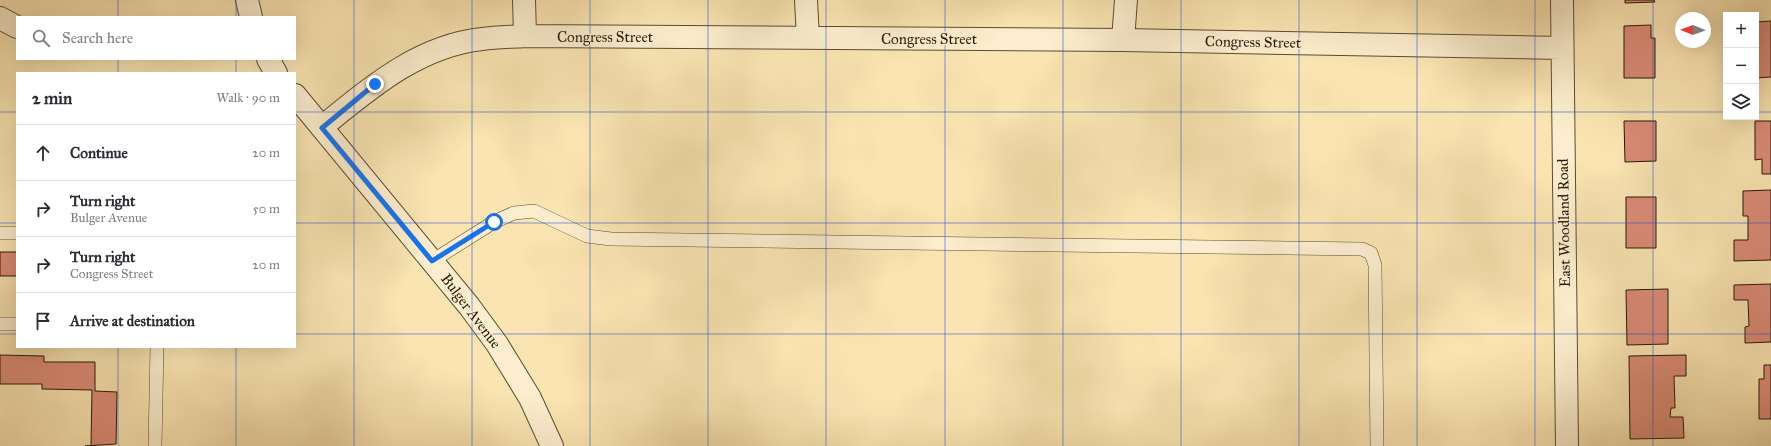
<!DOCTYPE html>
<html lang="en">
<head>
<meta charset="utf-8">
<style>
	body { margin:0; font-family:"IM FELL Great Primer",serif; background:#f7f7f7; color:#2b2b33 }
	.controls { position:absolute; right:12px; top:12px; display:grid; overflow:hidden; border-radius:0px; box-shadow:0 4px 16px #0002 }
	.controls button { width:36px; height:36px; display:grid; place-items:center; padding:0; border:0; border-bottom:1px solid #e1e1e2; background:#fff; color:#2b2b33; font:20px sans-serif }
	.compass { position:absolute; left:1675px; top:12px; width:36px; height:36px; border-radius:50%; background:#fff; box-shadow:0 4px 16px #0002; rotate:271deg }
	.stop { position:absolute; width:12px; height:12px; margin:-9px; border:3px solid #1a73e8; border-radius:50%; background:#fff }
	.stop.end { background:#1a73e8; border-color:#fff; box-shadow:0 1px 4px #0008 }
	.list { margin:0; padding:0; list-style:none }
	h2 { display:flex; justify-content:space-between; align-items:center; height:52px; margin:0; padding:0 16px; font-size:17px }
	h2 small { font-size:13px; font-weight:400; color:#7c7c81 }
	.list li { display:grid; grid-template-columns:26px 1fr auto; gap:12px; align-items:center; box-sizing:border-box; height:56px; padding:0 16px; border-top:1px solid #e1e1e2 }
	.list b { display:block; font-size:15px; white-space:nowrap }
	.list p { margin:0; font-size:13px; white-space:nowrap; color:#7c7c81 }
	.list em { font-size:13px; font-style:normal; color:#7c7c81 }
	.icon { flex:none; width:22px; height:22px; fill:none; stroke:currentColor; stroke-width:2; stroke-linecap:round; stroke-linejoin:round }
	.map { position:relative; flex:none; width:1771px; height:446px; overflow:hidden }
	.search { position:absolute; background:#fff; box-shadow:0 4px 16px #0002; left:16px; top:16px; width:280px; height:44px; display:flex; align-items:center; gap:10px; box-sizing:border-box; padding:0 14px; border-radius:0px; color:#7c7c81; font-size:15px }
	.panel { position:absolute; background:#fff; box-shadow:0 4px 16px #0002; left:16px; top:72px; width:280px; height:276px; border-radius:0px }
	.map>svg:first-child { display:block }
	.building { fill:#da8b76; stroke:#271907 }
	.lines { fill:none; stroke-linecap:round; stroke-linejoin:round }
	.service-casing { stroke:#5c4c32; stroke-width:14 }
	.minor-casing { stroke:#5c4c32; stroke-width:24 }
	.service { stroke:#fbedcd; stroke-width:13 }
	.minor { stroke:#fbedcd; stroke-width:22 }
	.route { stroke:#1a73e8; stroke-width:5 }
	.grid { fill:none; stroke:#1d4ed8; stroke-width:1; stroke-opacity:0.55 }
	.labels { text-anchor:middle; stroke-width:3; stroke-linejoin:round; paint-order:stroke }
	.street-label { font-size:15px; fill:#271907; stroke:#fbedcd }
</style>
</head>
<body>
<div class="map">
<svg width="1771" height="446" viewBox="0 0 1771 446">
	<rect width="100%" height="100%" fill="#f9e4b2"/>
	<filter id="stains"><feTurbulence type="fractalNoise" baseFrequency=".005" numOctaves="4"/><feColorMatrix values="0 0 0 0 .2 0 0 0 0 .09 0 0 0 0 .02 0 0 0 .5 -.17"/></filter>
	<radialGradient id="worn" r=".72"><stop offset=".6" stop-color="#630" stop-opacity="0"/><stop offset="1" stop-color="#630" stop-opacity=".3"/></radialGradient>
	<path class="building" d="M1625 0H1654L1655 2 1625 3Z
		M1771 21V77L1756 78V22Z
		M1651 25V38H1655V78H1624V26Z
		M1624 121H1656V161L1625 162Z
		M1755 121H1771V174H1762V159L1755 160Z
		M1771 190V260L1734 261V240H1748V216H1743V191Z
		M1626 197H1656V248H1626Z
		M0 252H17V276H0Z
		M1771 284V342L1745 343V327L1749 326 1748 300H1734V285Z
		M1668 289V344L1627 345 1626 290Z
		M0 355 44 356V362H95V391L117 392 116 444 85 446H91L92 390 42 389V384H0Z
		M1686 355V376H1674L1675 408H1671L1670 417H1683L1684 438 1630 439 1629 356Z
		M1764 365H1771V419H1759V379H1764Z"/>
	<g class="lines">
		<g class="service-casing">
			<path id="service" d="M0 233H17
				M432 261 494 222 514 213 534 211 587 236 611 239 1362 249 1371 253 1375 265 1377 446
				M0 324H17
				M155 446 157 347"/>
		</g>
		<g class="minor-casing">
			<path id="minor" d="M247 0 251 17
				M524 0 525 36
				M806 0 808 38
				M1562 0 1567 446
				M0 18 17 27
				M1123 40 1126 0
				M268 59 276 73
				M295 95 469 306 497 344 530 398 552 446
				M322 127C370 88 418 46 482 39 496 37 511 37 525 36L1123 40 1562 48"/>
		</g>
		<use href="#service" class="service"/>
		<use href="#minor" class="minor"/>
	</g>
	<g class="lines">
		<path class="route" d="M375 84 322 128 432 261 494 222"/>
	</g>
	<path class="grid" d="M118 0V17M236 0V17M354 0V446M472 0V446M590 0V446M708 0V446M826 0V446M945 0V446M1063 0V446M1181 0V446M1299 0V446M1417 0V446M1535 0V446M1653 0V446M118 59V73M236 59V73M0 112H17M295 112H1726M1756 112H1771M0 223H17M295 223H1771M0 334H17M295 334H1771M118 347V446M236 347V446"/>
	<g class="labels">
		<g class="street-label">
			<text x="605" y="42">Congress Street</text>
			<text x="929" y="44">Congress Street</text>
			<text transform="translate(1253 42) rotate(1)" y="5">Congress Street</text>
			<text transform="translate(1564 223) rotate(-91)" y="5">East Woodland Road</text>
			<text transform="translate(471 311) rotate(53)" y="5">Bulger Avenue</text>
		</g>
	</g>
	<rect width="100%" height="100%" filter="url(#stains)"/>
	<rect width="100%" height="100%" fill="url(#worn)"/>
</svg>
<div class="controls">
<button>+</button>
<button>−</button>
<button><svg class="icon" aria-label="layers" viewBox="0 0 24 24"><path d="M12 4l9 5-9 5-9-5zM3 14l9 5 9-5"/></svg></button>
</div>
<svg class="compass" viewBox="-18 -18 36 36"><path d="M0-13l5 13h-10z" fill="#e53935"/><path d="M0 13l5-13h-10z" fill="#7c7c81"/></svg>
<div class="stop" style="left:494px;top:222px"></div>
<div class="stop end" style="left:375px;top:84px"></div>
<div class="search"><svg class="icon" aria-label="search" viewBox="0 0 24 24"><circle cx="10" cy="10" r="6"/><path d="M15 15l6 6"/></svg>Search here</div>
<section class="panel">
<h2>2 min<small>Walk · 90 m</small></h2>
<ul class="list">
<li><svg class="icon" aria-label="ahead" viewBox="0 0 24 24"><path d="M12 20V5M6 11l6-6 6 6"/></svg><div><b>Continue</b></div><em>20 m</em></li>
<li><svg class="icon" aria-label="right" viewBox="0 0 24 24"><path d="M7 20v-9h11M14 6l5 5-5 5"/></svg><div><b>Turn right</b><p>Bulger Avenue</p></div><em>50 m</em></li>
<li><svg class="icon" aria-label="right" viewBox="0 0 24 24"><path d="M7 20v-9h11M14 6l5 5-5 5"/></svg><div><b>Turn right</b><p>Congress Street</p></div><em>20 m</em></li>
<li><svg class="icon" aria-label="arrive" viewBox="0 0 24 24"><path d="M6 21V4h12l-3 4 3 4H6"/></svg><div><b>Arrive at destination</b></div></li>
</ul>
</section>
</div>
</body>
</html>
